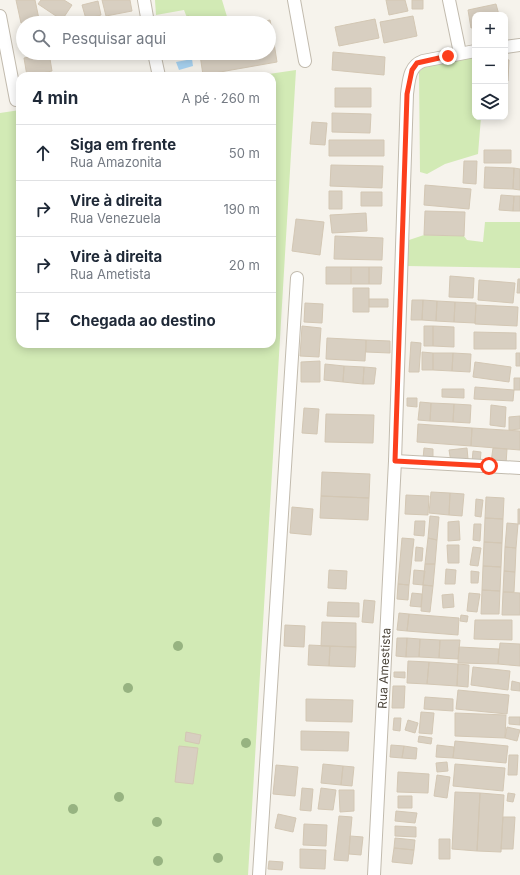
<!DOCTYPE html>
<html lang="pt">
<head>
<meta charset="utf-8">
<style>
	body { margin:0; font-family:Inter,sans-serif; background:#f2f2f3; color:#1f2937 }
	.controls { position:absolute; right:12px; top:12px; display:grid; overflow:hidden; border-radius:8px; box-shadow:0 2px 10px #0003 }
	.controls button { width:36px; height:36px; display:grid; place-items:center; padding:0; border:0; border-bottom:1px solid #e0e1e3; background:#fff; color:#1f2937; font:20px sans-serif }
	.stop { position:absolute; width:12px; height:12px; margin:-9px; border:3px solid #fc3f1d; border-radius:50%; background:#fff }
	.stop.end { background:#fc3f1d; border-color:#fff; box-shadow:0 1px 4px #0008 }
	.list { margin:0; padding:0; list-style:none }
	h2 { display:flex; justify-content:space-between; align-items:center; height:52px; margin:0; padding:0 16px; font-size:17px }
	h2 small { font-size:13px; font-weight:400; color:#747a83 }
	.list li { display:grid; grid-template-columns:26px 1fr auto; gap:12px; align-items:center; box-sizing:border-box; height:56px; padding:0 16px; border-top:1px solid #e0e1e3 }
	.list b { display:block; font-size:15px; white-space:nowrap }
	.list p { margin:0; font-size:13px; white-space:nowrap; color:#747a83 }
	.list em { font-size:13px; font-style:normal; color:#747a83 }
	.icon { flex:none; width:22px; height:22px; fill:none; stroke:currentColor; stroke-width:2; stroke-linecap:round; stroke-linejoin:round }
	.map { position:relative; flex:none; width:520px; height:875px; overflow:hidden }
	.search { position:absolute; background:#fff; box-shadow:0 2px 10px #0003; left:16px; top:16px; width:260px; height:44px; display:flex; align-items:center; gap:10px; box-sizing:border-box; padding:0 14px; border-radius:22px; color:#747a83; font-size:15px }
	.panel { position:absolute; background:#fff; box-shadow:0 2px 10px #0003; left:16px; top:72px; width:260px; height:276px; border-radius:12px }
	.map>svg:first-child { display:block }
	.green { fill:#d2eab5 }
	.water { fill:#a9d4f2 }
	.building { fill:#d8cfc1; stroke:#d3c7b4 }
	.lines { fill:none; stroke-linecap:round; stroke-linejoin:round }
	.street-casing { stroke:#c2bbae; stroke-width:14 }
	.street { stroke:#fff; stroke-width:12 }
	.tree { fill:#97b381 }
	.route { stroke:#fc3f1d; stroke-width:5 }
	.labels { text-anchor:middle; stroke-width:3; stroke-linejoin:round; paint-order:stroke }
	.street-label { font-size:12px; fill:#4b4439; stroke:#fff }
</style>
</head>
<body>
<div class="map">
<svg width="520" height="875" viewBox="0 0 520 875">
	<rect width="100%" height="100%" fill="#f6f3ec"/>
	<path class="green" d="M155 0H222L228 20 215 23H189L184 10 156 15Z
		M475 57V117H481L478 154 445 164 427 174 420 172 419 72 424 67Z
		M296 70 248 875H0V113L20 110V344H272V76H255Z
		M485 222H520V268L407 266 409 240 424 235 464 236 467 240 483 242Z"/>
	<path class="water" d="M192 59 193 66 179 70 176 62Z"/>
	<path class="building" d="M16 0H35L39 19 21 23Z
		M41 0H64L72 5 62 20 38 4Z
		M102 0H130L132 11 106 16Z
		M386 0H405L408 11 389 15Z
		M412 0H423V9H412Z
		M98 1 101 15 86 19 82 5Z
		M496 4 499 15H475V27L471 28 468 10Z
		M189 16 190 23H165V21Z
		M413 16 417 36 384 43 380 22Z
		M375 19 379 38 339 46 335 27Z
		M270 20 274 39 269 40V23H256Z
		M274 43 277 62 203 75 200 55 214 53H269V44Z
		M333 52 385 57 384 75 332 70Z
		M49 53 52 71 27 76 24 58Z
		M505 59 509 60 508 81 505 80Z
		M335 88H371V107H335Z
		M332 113 371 114 370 133 332 132Z
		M312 122 327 123 325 145 310 144Z
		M329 140H384V156H329Z
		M484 150H511V163H484Z
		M464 161H477L476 184 463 183Z
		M331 165 383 166 382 188 330 186Z
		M485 167 514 168 513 189 484 188Z
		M514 168 520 169V190L513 189Z
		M425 185 471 189 469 209 424 205Z
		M329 191H342V209H329Z
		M361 192H382V206H361Z
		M501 195 514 196 513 211 499 210Z
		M514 196H520V211H513Z
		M425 211 465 212 464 236 424 235Z
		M366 213 367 231 332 233 330 215Z
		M296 219 324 222 320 255 292 251Z
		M335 236 383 238 382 260 334 259Z
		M326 267H351V284H326Z
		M351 267H369V284H351Z
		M369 267H382L381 284H369Z
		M450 276 474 278 473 298 449 297Z
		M518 279H520V293H517Z
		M479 280 515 283 513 303 478 300Z
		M353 288H369V312H353Z
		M369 299H388V307H369Z
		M412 300H423L422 320H411Z
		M423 300 437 301 436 321 422 320Z
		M437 301 455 302 454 322 436 321Z
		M455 302 476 303 475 323 454 322Z
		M305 303 323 304 322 323 304 322Z
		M476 305 518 307 517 326 475 324Z
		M302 326 321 328 319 357 300 356Z
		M424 326H433V346H424Z
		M433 326 454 327V347L433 346Z
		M474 332 516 333V349H474Z
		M327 338 366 340 365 361 326 359Z
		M366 340 390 341V353L366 352Z
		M411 342 421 343 419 372H409Z
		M422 352 433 353V370H422Z
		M433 353H453L452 371 433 370Z
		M453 353 471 354 470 372 452 371Z
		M516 353H520V366H516Z
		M320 361V382H301V362Z
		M475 362 511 367 509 382 473 377Z
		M325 364 344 366 343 382 324 380Z
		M344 366 364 367 363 384 343 382Z
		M364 367 376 368 374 384H363Z
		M514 378H520V390H514Z
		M475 387 514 390 513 401 474 399Z
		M442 389H464V398L442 397Z
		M407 398H417V407L407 406Z
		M420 402 431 403 430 421 418 420Z
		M431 403 454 404 453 422 430 421Z
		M454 404 471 405 470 423 453 422Z
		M491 405 506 407 505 427 490 425Z
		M304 408 319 409 317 434 302 433Z
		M326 414 374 415 373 443 325 442Z
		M520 416V429L509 430V417Z
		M418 424 472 428 471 446 417 442Z
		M472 428 520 431V450L471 446Z
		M424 448 433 449V460L423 459Z
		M467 448 468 459 451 462 449 450Z
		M493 448 507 449 506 464 491 462Z
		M473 451 481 452 480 463 472 462Z
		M322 472 370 474 369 498 321 496Z
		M431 492 450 493 449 515 429 513Z
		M450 493 464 494 462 516 449 515Z
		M406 495 429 496 428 515 405 514Z
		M321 496 369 498 368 520 320 518Z
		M486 497 504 498 503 519 485 518Z
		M476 499 483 500 481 517 475 516Z
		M292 507 313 509 311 535 290 533Z
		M518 509H520V524H518Z
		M430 516 439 517 437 540 428 538Z
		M485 518 503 519 502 543 484 542Z
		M415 521H425L424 536 414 535Z
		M459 521 460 540 448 541V522Z
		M507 523 518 524 516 548 505 547Z
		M474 524H481L480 541 473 540Z
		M402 538 414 539 409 585 398 584Z
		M428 538 437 540 435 564H425Z
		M484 542 502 543 501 567 483 566Z
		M447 545H459V563H448Z
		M416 547 423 548 422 561H415Z
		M473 547 481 548 478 566 470 565Z
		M505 547 516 548 515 572 504 571Z
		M425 564H435L433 586 423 585Z
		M483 566 501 567 500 591 482 590Z
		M446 569 456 570 455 584H445Z
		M329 570 347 571 346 589 328 588Z
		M414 570 425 571 423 585 413 584Z
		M471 571 479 572 478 583H471Z
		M504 571 515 572 514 592H503Z
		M398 584 409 585 408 600 397 599Z
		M423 585 433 586 430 612 421 611Z
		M482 590 500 591 499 614H481Z
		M503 592 520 593V615H502Z
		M412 593 422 594 421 607 410 606Z
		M469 593 480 594 477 612 467 611Z
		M453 594 454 607 443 608 442 595Z
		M364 600 375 601 373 623 362 622Z
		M328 602 359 603V617L327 616Z
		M399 613 409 614 407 631 397 630Z
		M409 614 459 618 458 635 407 631Z
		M461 615 468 616 467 622 460 621Z
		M475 620H512V640L474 639Z
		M322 622 356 623V647L321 646Z
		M285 625 305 626 304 647 284 646Z
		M397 638H407L406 657 396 656Z
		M407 638 420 639 419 657H406Z
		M420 639 440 640 439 658 419 657Z
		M440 640H460L458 659 439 658Z
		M500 643 520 644V666L498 664Z
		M309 645 330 646 329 666 308 665Z
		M330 646 356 647 355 667 329 666Z
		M459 647 499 649 498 664 458 663Z
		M408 661 429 662 427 684 407 683Z
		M429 662 458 664 457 686 427 684Z
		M458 664 469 665 468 687 457 686Z
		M473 667 510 671 508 690 471 685Z
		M394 672H405V678L394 677Z
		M512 681 520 683V691L511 690Z
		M393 686H405L404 708H392Z
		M458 690 509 695 507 714 456 709Z
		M425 697 453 699V711L424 709Z
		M306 699 353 700 352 722 306 721Z
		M421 712 434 713 432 734 419 733Z
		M455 713 506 715 505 738 455 736Z
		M509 717H520V725L509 724Z
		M394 718H401L400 731 393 730Z
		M408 720 418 723 415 733 405 730Z
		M507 727 520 730 517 741 505 738Z
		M301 731 349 732 348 751 301 750Z
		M186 732 201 735 199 744 185 741Z
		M419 736 432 738 431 744 418 742Z
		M455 741 508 746 506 763 453 758Z
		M391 745 404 746 402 758 390 757Z
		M437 745 454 747 453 758 436 757Z
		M179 746 198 748 193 784 175 782Z
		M404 746 417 748 416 759 402 758Z
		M509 755H518L517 775H508Z
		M447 762 448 771 437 772 436 763Z
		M323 764 343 766 341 785 321 783Z
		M455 764 505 768 503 791 453 786Z
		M276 765 298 767 295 796 273 794Z
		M343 766 354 767 352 786 341 785Z
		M398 772 429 774 428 793 397 792Z
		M437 775 450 777 447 798 434 796Z
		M302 788 313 789 311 811 300 810Z
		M321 788 336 790 333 810 318 809Z
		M339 790H354V811L340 812Z
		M455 792 480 793 477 851 452 849Z
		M480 793 504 795 501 852 477 851Z
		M508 793 515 794 513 802 507 801Z
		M398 796H412V808H398Z
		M396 811 417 813 415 823 395 821Z
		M278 814 296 818 293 832 275 828Z
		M339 816 352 817 348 861 334 860Z
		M503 817H515L513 849H501Z
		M304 824 327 825 326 846 303 845Z
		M395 826 416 827V837L395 836Z
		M350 836 363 837 361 855 349 854Z
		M395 838 415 840 414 850 394 848Z
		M439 839H450V859H439Z
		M394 848 414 850 412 864 392 862Z
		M300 849 326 850 325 869 300 868Z
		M269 861 283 862 282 870 268 869Z"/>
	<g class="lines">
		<g class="street-casing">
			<g id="street">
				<path d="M144 0 148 23"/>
				<path d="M294 0 305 61"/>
				<path d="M449 0 460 53"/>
				<path d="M0 16 16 100"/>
				<path d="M505 47 520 45"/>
				<path d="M154 53 159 76"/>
				<path d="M395 461 520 468"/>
				<path d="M259 875 297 278"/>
				<path id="s1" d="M374 875 395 461 407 94C409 80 409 66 423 61L475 51"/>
			</g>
		</g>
		<use href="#street" class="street"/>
	</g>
	<g class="tree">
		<circle cx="178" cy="646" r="5"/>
		<circle cx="128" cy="688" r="5"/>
		<circle cx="246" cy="743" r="5"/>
		<circle cx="119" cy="797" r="5"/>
		<circle cx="73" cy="809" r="5"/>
		<circle cx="157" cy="822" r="5"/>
		<circle cx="218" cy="858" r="5"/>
		<circle cx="158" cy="861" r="5"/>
	</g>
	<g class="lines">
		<path class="route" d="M448 56 417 63 412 70 407 94 395 461 489 466"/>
	</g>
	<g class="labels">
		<g class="street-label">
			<text dy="4" stroke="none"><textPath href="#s1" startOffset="207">Rua Amestista</textPath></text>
		</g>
	</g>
</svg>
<div class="controls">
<button>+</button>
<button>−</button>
<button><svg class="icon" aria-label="layers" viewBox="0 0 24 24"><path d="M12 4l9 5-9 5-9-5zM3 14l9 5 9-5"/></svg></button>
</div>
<div class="stop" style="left:489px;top:466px"></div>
<div class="stop end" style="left:448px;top:56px"></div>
<div class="search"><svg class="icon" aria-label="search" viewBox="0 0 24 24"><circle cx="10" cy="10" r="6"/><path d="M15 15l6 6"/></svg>Pesquisar aqui</div>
<section class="panel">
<h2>4 min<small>A pé · 260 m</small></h2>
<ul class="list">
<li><svg class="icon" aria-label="ahead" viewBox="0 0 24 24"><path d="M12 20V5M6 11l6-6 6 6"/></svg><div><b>Siga em frente</b><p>Rua Amazonita</p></div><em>50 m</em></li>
<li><svg class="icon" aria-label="right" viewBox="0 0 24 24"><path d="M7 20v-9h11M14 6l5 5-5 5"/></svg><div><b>Vire à direita</b><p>Rua Venezuela</p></div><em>190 m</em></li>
<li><svg class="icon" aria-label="right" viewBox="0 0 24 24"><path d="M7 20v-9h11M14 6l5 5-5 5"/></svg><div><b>Vire à direita</b><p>Rua Ametista</p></div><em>20 m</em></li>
<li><svg class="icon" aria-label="arrive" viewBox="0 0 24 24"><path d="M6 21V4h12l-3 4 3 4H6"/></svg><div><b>Chegada ao destino</b></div></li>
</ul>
</section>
</div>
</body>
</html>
